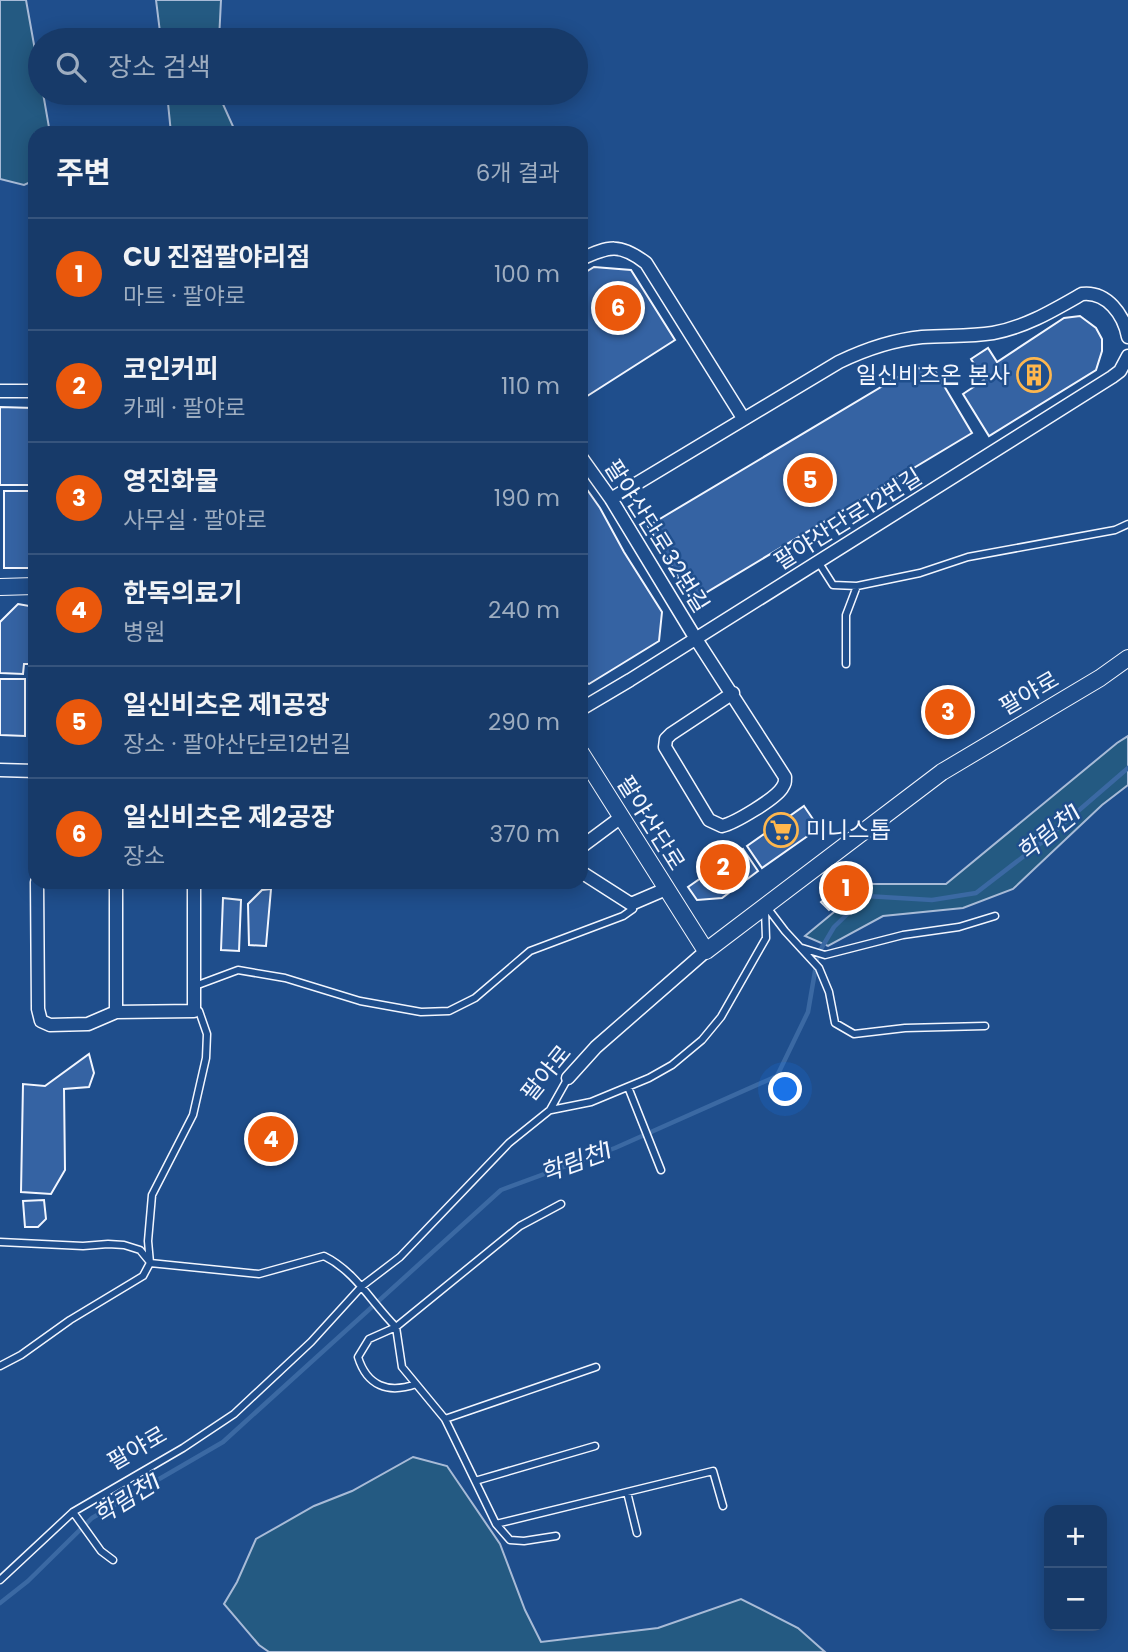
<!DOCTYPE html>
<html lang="ko">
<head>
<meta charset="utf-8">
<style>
	body { margin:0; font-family:Poppins,"Noto Sans KR",sans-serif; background:#20416f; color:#f1f3f6 }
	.controls { position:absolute; right:21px; bottom:21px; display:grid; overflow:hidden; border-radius:14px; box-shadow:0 4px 18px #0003 }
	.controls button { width:63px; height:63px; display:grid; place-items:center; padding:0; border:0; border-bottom:2px solid #36547d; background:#173a69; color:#f1f3f6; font:35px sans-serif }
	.you { position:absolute; left:786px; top:1090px; width:24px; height:24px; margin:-18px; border:5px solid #fff; border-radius:50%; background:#1a73e8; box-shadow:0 0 0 10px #1a73e833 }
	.badge { display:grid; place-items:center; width:46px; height:46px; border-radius:50%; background:#ea580c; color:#fff; font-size:23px; font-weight:700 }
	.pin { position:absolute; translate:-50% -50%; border:4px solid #fff; box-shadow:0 2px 7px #0006 }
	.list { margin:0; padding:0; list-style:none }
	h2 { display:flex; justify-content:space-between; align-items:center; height:91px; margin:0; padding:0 28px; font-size:30px }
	h2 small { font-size:23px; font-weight:400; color:#9eadc0 }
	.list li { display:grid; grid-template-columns:46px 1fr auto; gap:21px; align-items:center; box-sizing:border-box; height:112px; padding:0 28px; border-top:2px solid #36547d }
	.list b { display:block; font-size:26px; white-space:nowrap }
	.list p { margin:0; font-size:23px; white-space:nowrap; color:#9eadc0 }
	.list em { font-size:23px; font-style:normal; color:#9eadc0 }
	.icon { flex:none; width:38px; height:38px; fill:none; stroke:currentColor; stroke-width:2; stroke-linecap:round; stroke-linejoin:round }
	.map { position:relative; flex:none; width:1128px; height:1652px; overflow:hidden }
	.search { position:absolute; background:#173a69; box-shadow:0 4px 18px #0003; left:28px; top:28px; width:560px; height:77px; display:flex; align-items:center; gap:18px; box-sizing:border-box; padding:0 24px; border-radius:38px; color:#9eadc0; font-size:26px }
	.panel { position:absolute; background:#173a69; box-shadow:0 4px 18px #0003; left:28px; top:126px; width:560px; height:763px; border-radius:21px }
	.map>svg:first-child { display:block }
	.green { fill:#245a82; stroke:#a8bbd7; stroke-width:2 }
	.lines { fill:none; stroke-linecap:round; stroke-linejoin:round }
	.stream { stroke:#3b69a3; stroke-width:4.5 }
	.building { fill:#3563a3; stroke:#f2f6ff; stroke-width:2 }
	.service-casing { stroke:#f2f6ff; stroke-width:9 }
	.minor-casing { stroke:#f2f6ff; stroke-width:15 }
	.tertiary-casing { stroke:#f2f6ff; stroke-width:18 }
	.service { stroke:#1f4e8c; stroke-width:6 }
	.minor { stroke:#1f4e8c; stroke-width:12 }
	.tertiary { stroke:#1f4e8c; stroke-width:16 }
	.labels { text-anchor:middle; stroke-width:5; stroke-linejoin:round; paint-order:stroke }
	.poi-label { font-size:23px; fill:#f2f6ff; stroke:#1f4e8c; text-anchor:end }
	.street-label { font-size:23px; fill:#f2f6ff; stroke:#1f4e8c }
	.water-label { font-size:24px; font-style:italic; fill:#f2f6ff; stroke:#1f4e8c }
</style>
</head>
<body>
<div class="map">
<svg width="1128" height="1652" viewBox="0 0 1128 1652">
	<rect width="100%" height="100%" fill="#1f4e8c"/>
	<path class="green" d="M0 0H26L40 78V93H43L50 133H35V180L24 185 0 179Z
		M156 0H221L219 40H161Z
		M167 93H218L236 133H171Z
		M1128 736V785L1102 805 1013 889 963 908 883 916 828 946 805 936 868 884H946L1117 743Z
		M413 1457 447 1466 500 1544 525 1610 541 1642 658 1628 741 1599 798 1628 825 1652H269L259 1645 224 1604 237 1582 256 1539 314 1506 352 1491Z"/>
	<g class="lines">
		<path class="stream" d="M0 1603 28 1581 92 1518 223 1442 501 1190 615 1148 777 1076 808 1012 818 954 834 927 866 896 932 900 976 893 1041 843 1128 768"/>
	</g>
	<path class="building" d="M594 267 631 270 675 340 581 400V275Z
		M1080 316 1096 328 1102 339V351L1096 370 989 436 963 394 984 380 971 359 988 348 997 362 1064 318Z
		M913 368 934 369 972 433 692 601 648 526Z
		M0 407 33 408V485H0Z
		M581 481 600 508 624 552 662 612 659 641 589 684 581 681Z
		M4 491H35V568H4Z
		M18 604 35 607V664H24L23 674 0 673V622Z
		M0 679H25V736L0 735Z
		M804 806 819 828 762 868 747 846Z
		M743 849 758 871 722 898 697 900 688 887Z
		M856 874 863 882 829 910 821 902Z
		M271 889 266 946 249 945 248 904 262 890Z
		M223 898 241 900 239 951 221 950Z
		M89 1054 94 1073 89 1087 64 1089 65 1170 51 1194 21 1192 23 1084 45 1086Z
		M44 1200 46 1219 38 1227H25L23 1201Z"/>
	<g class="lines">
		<g class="service-casing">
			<path id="service" d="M819 563 833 585 857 586 920 573 968 557 1115 530 1128 524
				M846 664V615L857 586
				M766 906 785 931 819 968 829 992 835 1023 854 1034 905 1028 985 1026
				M802 948 825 955 903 935 959 927 995 916
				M195 986 238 970 285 978 360 1001 421 1012 449 1011 475 998 530 951 623 916 633 909 631 904
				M628 1087 661 1170
				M551 1110 591 1102 649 1078 672 1065 702 1040 721 1017 766 938 765 910
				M0 1242 83 1246 108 1244 124 1245 140 1250 149 1261
				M150 1263 148 1241 152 1195 193 1115 206 1058 207 1034 199 1011H194
				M0 1366 21 1355 70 1320 143 1276 150 1263 259 1274 324 1256C355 1271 372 1303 396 1327L520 1226 561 1204
				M416 1384C388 1394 367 1386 358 1357L369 1339 396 1327 402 1367 445 1419 496 1524 713 1471 723 1506
				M445 1419 596 1367
				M475 1481 595 1446
				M627 1492 637 1533
				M73 1512 101 1551 113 1560
				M496 1524 510 1540 524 1541 556 1536
				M0 1580 73 1512 183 1448 234 1414 311 1342 362 1286 400 1257 509 1143 550 1110 568 1078"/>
		</g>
		<g class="minor-casing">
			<path id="minor" d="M581 259C609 246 620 243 646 263L743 418
				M0 391H35
				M581 457 611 499 696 639 785 777C785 783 785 783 782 788 775 799 735 823 722 826L709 820 665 747 666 739 671 734 733 693
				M611 499 839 362C866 349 892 340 922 337 946 335 969 337 993 333 1026 327 1054 310 1082 294 1107 291 1124 315 1128 337
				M581 709 630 680 1112 377 1120 371 1128 356
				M0 770 35 771
				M581 847 620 818
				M581 872 631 904 666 889
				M37 882 38 1009 41 1021 50 1025 88 1024 116 1012 194 1011V882
				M116 882V1012
				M568 1078 596 1047 706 951"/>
		</g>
		<g class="tertiary-casing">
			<path id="tertiary" d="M0 587 35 586
				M581 753 706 951 942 772 1100 678 1128 658"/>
		</g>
		<use href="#service" class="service"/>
		<use href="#minor" class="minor"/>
		<use href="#tertiary" class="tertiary"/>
	</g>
	<defs>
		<g id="building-ring" transform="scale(1.75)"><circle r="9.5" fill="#1f4e8c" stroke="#ffb74d" stroke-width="1.5"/><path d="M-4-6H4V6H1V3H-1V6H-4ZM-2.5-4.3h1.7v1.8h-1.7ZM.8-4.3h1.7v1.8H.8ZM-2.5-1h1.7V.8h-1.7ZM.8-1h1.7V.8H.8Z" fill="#ffb74d"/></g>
		<g id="supermarket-ring" transform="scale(1.75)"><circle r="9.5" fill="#1f4e8c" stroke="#ffb74d" stroke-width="1.5"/><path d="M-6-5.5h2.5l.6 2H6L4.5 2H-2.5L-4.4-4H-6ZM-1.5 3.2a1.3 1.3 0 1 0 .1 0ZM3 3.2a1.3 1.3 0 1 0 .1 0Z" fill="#ffb74d"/></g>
	</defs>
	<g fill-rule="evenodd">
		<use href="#building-ring" x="1034" y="375"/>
		<use href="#supermarket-ring" x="781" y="830"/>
	</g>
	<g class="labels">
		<g class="poi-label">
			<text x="1010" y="383">일신비츠온 본사</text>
			<text x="806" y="838" text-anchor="start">미니스톱</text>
		</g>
		<g class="street-label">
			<text transform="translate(848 519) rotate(-32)" y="8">팔야산단로12번길</text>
			<text transform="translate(657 536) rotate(58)" y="8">팔야산단로32번길</text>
			<text transform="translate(1029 693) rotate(-30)" y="8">팔야로</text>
			<text transform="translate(651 823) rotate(58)" y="8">팔야산단로</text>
			<text transform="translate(546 1073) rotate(-51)" y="8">팔야로</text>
			<text transform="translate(137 1448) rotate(-30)" y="8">팔야로</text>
		</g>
		<g class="water-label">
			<text transform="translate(1049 833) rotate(-39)" y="8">학림천1</text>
			<text transform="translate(576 1162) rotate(-20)" y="8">학림천1</text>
			<text transform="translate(127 1499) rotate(-32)" y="8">학림천1</text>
		</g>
	</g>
</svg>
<div class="controls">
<button>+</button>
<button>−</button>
</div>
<div class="you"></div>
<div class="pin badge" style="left:846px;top:888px">1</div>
<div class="pin badge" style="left:723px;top:867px">2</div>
<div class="pin badge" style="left:948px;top:712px">3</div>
<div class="pin badge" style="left:271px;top:1139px">4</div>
<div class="pin badge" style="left:810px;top:480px">5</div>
<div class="pin badge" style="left:618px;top:308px">6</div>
<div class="search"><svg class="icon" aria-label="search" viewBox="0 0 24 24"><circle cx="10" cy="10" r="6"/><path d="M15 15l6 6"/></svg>장소 검색</div>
<section class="panel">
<h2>주변<small>6개 결과</small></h2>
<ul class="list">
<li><span class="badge">1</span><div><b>CU 진접팔야리점</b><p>마트 · 팔야로</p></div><em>100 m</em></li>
<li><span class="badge">2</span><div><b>코인커피</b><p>카페 · 팔야로</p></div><em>110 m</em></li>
<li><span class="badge">3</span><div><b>영진화물</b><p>사무실 · 팔야로</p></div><em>190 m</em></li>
<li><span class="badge">4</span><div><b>한독의료기</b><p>병원</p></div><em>240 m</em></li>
<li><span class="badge">5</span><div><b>일신비츠온 제1공장</b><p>장소 · 팔야산단로12번길</p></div><em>290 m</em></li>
<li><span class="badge">6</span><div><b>일신비츠온 제2공장</b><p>장소</p></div><em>370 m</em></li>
</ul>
</section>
</div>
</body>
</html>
